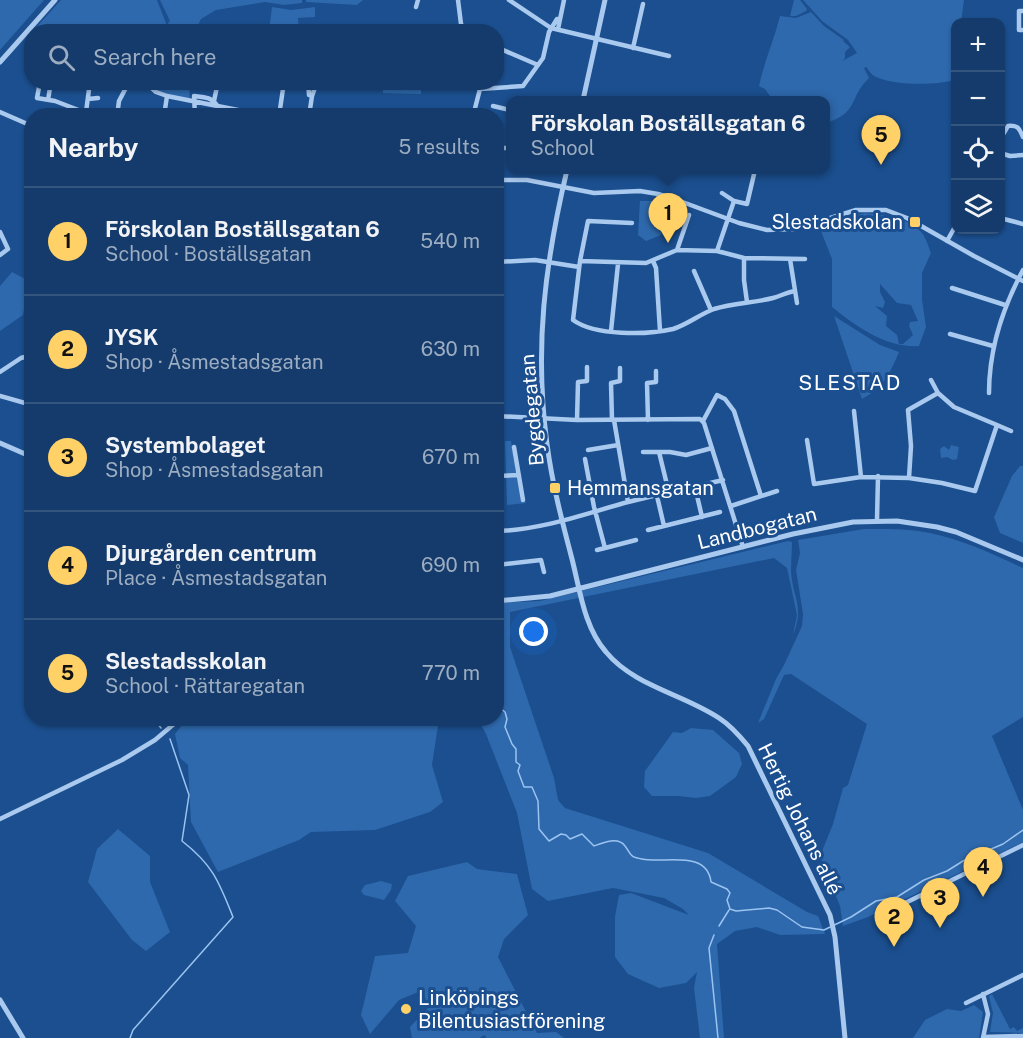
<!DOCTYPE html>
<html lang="en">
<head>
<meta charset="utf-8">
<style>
	body { margin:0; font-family:"Public Sans",sans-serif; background:#1d4271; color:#f1f3f6 }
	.controls { position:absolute; right:18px; top:18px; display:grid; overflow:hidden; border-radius:12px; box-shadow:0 2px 4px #0004 }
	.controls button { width:54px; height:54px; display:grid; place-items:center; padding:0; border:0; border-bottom:2px solid #33557e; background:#143b6b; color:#f1f3f6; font:30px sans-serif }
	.you { position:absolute; left:534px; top:632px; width:21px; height:21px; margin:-15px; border:4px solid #fff; border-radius:50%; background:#1a73e8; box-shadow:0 0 0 9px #1a73e833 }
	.badge { display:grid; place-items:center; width:39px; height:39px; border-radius:50%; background:#ffd166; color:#111; font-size:20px; font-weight:700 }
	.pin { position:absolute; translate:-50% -50px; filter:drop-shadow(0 2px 3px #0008) }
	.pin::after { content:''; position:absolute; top:32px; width:21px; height:18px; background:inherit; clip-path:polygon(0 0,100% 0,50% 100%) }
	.popup { position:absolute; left:506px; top:96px; width:324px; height:78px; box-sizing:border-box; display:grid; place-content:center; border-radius:12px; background:#143b6b; filter:drop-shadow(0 2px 4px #0005); font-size:20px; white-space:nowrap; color:#9dadc1 }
	.popup b { font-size:22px; color:#f1f3f6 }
	.popup::after { content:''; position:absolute; left:50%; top:100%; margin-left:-12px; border:12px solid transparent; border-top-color:#143b6b }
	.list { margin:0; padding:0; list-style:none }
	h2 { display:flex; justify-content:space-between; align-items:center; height:78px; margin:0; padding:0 24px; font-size:26px }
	h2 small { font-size:20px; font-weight:400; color:#9dadc1 }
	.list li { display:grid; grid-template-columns:39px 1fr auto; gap:18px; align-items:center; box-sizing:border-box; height:108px; padding:0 24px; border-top:2px solid #33557e }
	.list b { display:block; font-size:22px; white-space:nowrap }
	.list p { margin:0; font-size:20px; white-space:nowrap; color:#9dadc1 }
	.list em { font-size:20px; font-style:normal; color:#9dadc1 }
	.icon { flex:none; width:33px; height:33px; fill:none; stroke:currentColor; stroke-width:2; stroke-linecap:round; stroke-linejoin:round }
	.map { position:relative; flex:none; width:1023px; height:1038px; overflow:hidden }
	.search { position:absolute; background:#143b6b; box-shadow:0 2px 4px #0004; left:24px; top:24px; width:480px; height:66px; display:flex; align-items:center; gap:15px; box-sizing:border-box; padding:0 21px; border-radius:24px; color:#9dadc1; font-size:22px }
	.panel { position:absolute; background:#143b6b; box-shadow:0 2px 4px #0004; left:24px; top:108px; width:480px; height:618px; border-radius:24px }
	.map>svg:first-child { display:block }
	.green { fill:#2e69ad; fill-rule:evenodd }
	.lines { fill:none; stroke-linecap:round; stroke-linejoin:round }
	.stream { stroke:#9cc4f0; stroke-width:1.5 }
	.minor { stroke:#a9c9ee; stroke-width:4.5 }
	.tertiary { stroke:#a9c9ee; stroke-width:5 }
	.poi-dot { fill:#ffd166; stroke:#1b4f8f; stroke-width:2 }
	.labels { text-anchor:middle; stroke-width:6; stroke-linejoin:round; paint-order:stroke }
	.poi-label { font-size:20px; fill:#fff; stroke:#1b4f8f; text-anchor:start }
	.street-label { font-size:20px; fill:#fff; stroke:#1b4f8f }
	.neighbourhood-label { font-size:21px; letter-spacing:1.5px; fill:#fff; stroke:#1b4f8f }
</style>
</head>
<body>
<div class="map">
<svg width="1023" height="1038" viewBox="0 0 1023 1038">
	<rect width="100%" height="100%" fill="#1b4f8f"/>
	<path class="green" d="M0 0H44L0 50Z
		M61 0H157L169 31H33Z
		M160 0H302V3L284 5 265 2 216 10 201 19 195 31 172 32 168 23 170 21Z
		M306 0H363L357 5 306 2Z
		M794 0H800L807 9 806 11 796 16H790Z
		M803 0H964L961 22H956V66L953 80C935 86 893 85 876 77 871 75 869 70 866 67L864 68 869 78C848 98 860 112 826 123L825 100H769L770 96 765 89 759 86C764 62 774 40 780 16L796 18 811 12 824 26 844 40 843 41 850 47 845 52V58L842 61 857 53 848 40 822 21Z
		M272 7 291 10 315 7V17L298 18 299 31H269Z
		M147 83H189L190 103 163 96Z
		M383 83H421V94L383 93Z
		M640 201H653L670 206 661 235 646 241 638 235Z
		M865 213C885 215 905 217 920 231 926 236 928 246 931 253L922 273V300L926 327 919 346C886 348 857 327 832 307V259L819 226 847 217ZM880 284 897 303 911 305 918 321 910 322 909 326 913 335 903 344H899L897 335 886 326 887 316 875 306 883 308 885 302 880 292Z
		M12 272 29 281 23 315 0 331V286Z
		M834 316 880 345 899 352C889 375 884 387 862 399Z
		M505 441H511L521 501H525L526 503 507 505Z
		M951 445 959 447 957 459 953 460 947 457 941 458 940 449 944 446 949 450Z
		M1020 466H1023V543L1000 533 994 517 1012 476Z
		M864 529C885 529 908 528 930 533 963 540 993 554 1023 568V717L992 736 1023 810V842L868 917 843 926 840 906 820 856 833 824 843 788 848 785 867 724 791 674 784 675 764 719 758 723 776 679 784 665 802 626 803 614 796 570 800 553 798 540Z
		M788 541 792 542C792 551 791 561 791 570 792 597 805 606 793 635L797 615 787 568 774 558 510 612V647L554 778 558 800 565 808 708 853 807 912 818 916 825 934 780 935 757 927 735 931 717 944 724 1038H700L694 988 697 972 686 983 659 988 628 974 615 957V917L619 895 631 893 689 915 683 909 664 898 613 888 548 901 532 889 517 813 486 734 478 719 496 718 497 603 540 601Z
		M187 719H439L432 765 443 802 430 812 375 830 311 832 299 840 218 872 191 822 188 765 180 758 175 734Z
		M691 728 713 730 739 753 742 764 736 777 710 796 696 798 678 796H652L644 787 645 771 673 732 682 733Z
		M118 829 150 856V882L170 932 146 951 132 940 88 882 97 849Z
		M467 862 477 869 517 874 528 915 504 939 498 957 537 1033 556 1032 564 1038H486L485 1035 479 1038H412L410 1027 428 1008 423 990 399 1000 370 1034 361 1015 375 956 408 953 416 926 395 901 408 876Z
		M381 881 392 884 391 890 384 900 364 895 361 891 365 885Z
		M992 994 1010 1029 1014 1027 1017 1031 1023 1028V1033L990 1032 993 1013 989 996Z
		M974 1005 983 1012 979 1038H913L925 1020 947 1009 961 1011Z"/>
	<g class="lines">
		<path class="stream" d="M496 679 500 685 496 694
			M496 705 505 712 507 719 505 727 512 744 516 749V762L520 765 518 771 524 787H532L538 801 539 829 549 841 561 834 566 835 570 839 582 834 594 846C602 843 618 836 625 846 632 855 629 857 642 859 664 864 707 849 711 882L727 889 730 893 727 900 730 909 736 911 769 908 777 910 802 927 824 930 851 917 876 901 897 897 924 880 947 871 963 861 1003 844 1023 830
			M153 718 161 728
			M719 926 729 910
			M714 935 709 948 718 1038
			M130 1038 133 1030 233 917C219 882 213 865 182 841L189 795 170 739"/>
		<path class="minor" d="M458 0 461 24 466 32
			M509 0 551 28 669 56
			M416 7 418 0
			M1023 11H1019V30H1023
			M558 29 564 0
			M229 32H233
			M316 32V27L335 32
			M496 47 538 65
			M633 48 643 4
			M28 57 32 60
			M40 82 37 98 55 101 94 116
			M145 82 156 92 167 96 268 116
			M308 82 309 95H312
			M99 84 100 82
			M88 99 98 98
			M48 100 51 82
			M214 101 218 82
			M493 106 510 110
			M0 112 32 126
			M86 112 90 82
			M117 116 119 101 129 82
			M164 116 167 96
			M195 116 194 96C205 97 212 97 218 107
			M279 116 284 82
			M309 116 312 96 317 82
			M473 116 480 89 523 86 543 58 549 32 557 19H560
			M1004 133 1008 126C1018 125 1019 128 1023 137
			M955 138H956
			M496 148H510
			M1000 153 1010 156 1023 155
			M496 180H527L594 193 640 191 658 194 677 200 739 223 767 230 795 229 856 210H886L907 218 974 256 1023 281
			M722 193 734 201
			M1000 218 1023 224
			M632 223 588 221 580 261 573 320C595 336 647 335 673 329 687 325 700 314 714 309 734 303 754 303 773 298 781 296 787 292 795 291
			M0 232 8 249 0 255
			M947 241 956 225
			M677 250 689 215
			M717 251 734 201 747 204 755 170
			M744 258V280L747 302
			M790 259 797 303
			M580 261 646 263 677 250 717 251 744 258 805 259
			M653 261 656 268 660 331
			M496 262 535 260 579 267
			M694 271 711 310
			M952 288 1005 305
			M611 331 618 264
			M950 334 993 346
			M0 372 21 358 32 355
			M931 380 938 393
			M989 393C989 348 1002 309 1023 270
			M0 396 32 405
			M854 411 861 477
			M496 416 577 420 700 419 704 423 743 547
			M577 420 578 382 587 381V367
			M612 420 611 383 620 381V368
			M614 420 628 502
			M648 420 647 383 656 382V371
			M703 421 717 395 725 399 734 411 761 496
			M997 425 1011 431
			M807 440 814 484 861 477 909 478 911 446 908 410 938 393 954 407 997 425 975 491 942 483 909 478
			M514 447 523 500
			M588 450 618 445
			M643 452H670L686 455 712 448
			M659 452 669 493
			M585 459 594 507 605 548 597 550
			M496 476 519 475
			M695 487 702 517
			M657 496 664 526
			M731 506 777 491
			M877 520 878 476
			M648 530 720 512
			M496 531C542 530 584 514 628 502 659 494 691 488 723 480
			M605 548 636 540
			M496 565 541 560 544 572
			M0 819 122 760 155 740 181 718
			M891 910 1023 845
			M966 1003 1023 975
			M983 1037 1023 1036
			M983 1038 988 1014 983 994"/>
		<path class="tertiary" d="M0 62 55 0
			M583 100 605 0
			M567 170C545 263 534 348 547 444 552 483 562 521 572 559 580 590 584 627 606 652 634 686 683 694 719 718 730 725 739 735 748 746L830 915 835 937 845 1038
			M0 443 32 457
			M496 601 550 596 793 534 853 522 897 521 937 527 956 532 1023 560
			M0 1000 23 1038"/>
	</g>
	<g class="poi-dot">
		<rect x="909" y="216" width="12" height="12" rx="3"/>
		<rect x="549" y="482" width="12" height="12" rx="3"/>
		<circle cx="406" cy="1009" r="6"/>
	</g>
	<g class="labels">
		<g class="poi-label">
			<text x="903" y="229" text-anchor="end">Slestadskolan</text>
			<text x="567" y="495">Hemmansgatan</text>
			<text x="418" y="1005">Linköpings<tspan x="418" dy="23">Bilentusiastförening</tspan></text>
		</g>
		<g class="street-label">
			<text transform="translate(532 410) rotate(-95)" y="7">Bygdegatan</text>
			<text transform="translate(757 528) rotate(-14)" y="7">Landbogatan</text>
			<text transform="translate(800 819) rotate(64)" y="7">Hertig Johans allé</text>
		</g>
		<g class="neighbourhood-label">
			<text x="850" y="390">SLESTAD</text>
		</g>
	</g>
</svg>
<div class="controls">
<button>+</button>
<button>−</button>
<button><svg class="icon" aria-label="locate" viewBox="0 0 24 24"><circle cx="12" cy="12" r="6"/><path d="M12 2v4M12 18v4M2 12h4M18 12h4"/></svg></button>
<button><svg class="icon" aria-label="layers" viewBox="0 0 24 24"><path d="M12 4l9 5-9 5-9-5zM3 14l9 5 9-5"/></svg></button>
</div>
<div class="you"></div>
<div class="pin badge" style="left:668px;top:243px">1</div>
<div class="popup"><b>Förskolan Boställsgatan 6</b>School</div>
<div class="pin badge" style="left:894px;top:947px">2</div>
<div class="pin badge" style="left:940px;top:928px">3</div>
<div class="pin badge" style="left:983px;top:897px">4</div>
<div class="pin badge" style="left:881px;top:165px">5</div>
<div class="search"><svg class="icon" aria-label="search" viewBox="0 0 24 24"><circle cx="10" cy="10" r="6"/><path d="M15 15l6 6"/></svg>Search here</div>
<section class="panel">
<h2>Nearby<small>5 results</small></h2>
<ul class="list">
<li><span class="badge">1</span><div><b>Förskolan Boställsgatan 6</b><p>School · Boställsgatan</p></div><em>540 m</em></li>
<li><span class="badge">2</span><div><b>JYSK</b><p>Shop · Åsmestadsgatan</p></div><em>630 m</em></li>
<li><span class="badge">3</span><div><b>Systembolaget</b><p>Shop · Åsmestadsgatan</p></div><em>670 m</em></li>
<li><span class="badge">4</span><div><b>Djurgården centrum</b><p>Place · Åsmestadsgatan</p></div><em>690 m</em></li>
<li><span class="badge">5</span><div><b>Slestadsskolan</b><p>School · Rättaregatan</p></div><em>770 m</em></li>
</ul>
</section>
</div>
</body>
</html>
